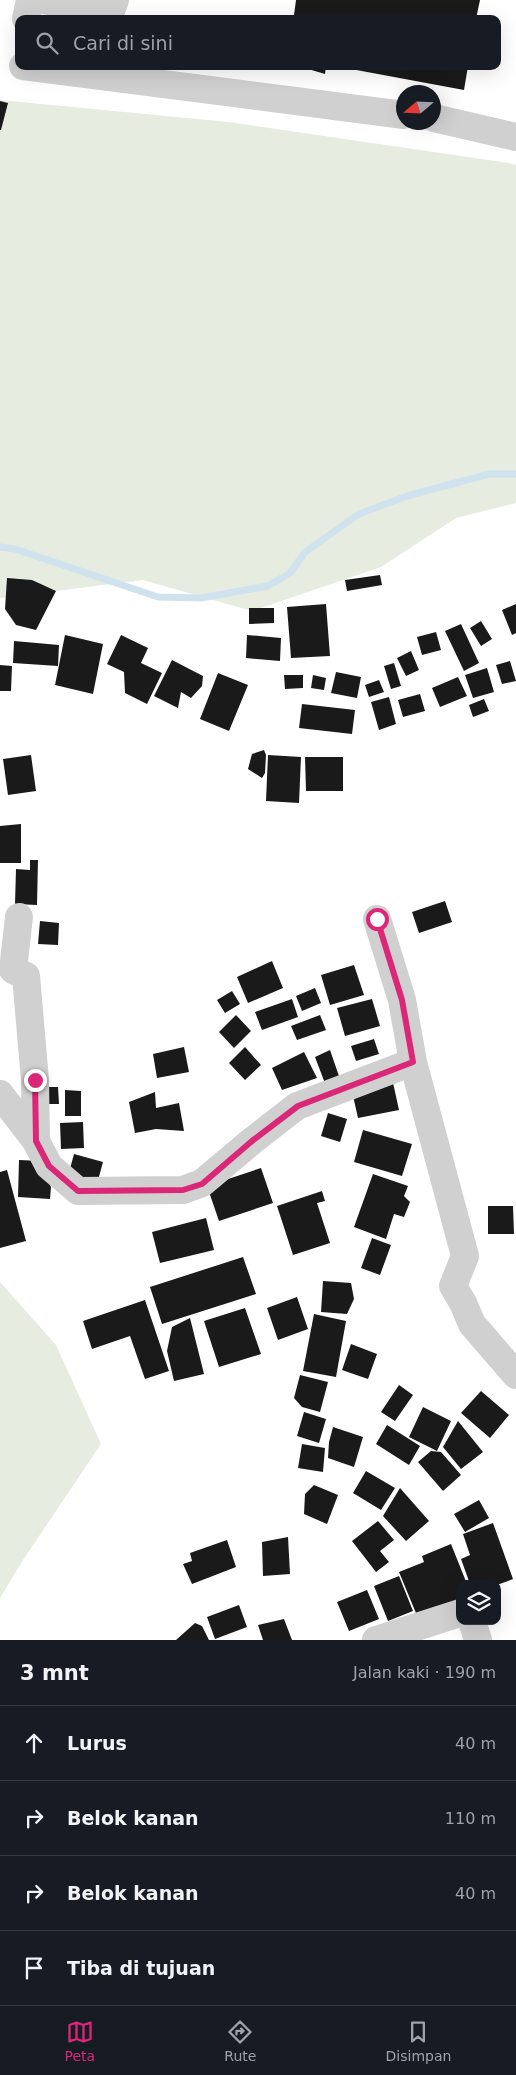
<!DOCTYPE html>
<html lang="id">
<head>
<meta charset="utf-8">
<style>
	body { margin:0; font-family:"DejaVu Sans",sans-serif; background:#20242c; color:#f1f3f6 }
	.controls { position:absolute; right:15px; bottom:15px; display:grid; overflow:hidden; border-radius:10px; box-shadow:0 5px 20px #0002 }
	.controls button { width:45px; height:45px; display:grid; place-items:center; padding:0; border:0; border-bottom:1px solid #363941; background:#171b24; color:#f1f3f6; font:25px sans-serif }
	.compass { position:absolute; left:396px; top:85px; width:45px; height:45px; border-radius:50%; background:#171b24; box-shadow:0 5px 20px #0002; rotate:251deg }
	.stop { position:absolute; width:15px; height:15px; margin:-11px; border:4px solid #db2777; border-radius:50%; background:#fff }
	.stop.end { background:#db2777; border-color:#fff; box-shadow:0 1px 5px #0008 }
	.list { margin:0; padding:0; list-style:none }
	h2 { display:flex; justify-content:space-between; align-items:center; height:65px; margin:0; padding:0 20px; font-size:21px }
	h2 small { font-size:16px; font-weight:400; color:#9ea1a6 }
	.list li { display:grid; grid-template-columns:32px 1fr auto; gap:15px; align-items:center; box-sizing:border-box; height:75px; padding:0 20px; border-top:1px solid #363941 }
	.list b { display:block; font-size:19px; white-space:nowrap }
	.list em { font-size:16px; font-style:normal; color:#9ea1a6 }
	.icon { flex:none; width:28px; height:28px; fill:none; stroke:currentColor; stroke-width:2; stroke-linecap:round; stroke-linejoin:round }
	.map { position:relative; flex:none; width:516px; height:1640px; overflow:hidden }
	.search { position:absolute; background:#171b24; box-shadow:0 5px 20px #0002; left:15px; right:15px; top:15px; height:55px; display:flex; align-items:center; gap:12px; box-sizing:border-box; padding:0 18px; border-radius:10px; color:#9ea1a6; font-size:19px }
	.sheet { height:365px; background:#171b24 }
	nav { display:flex; justify-content:space-around; align-items:center; box-sizing:border-box; height:70px; border-top:1px solid #363941; background:#171b24; font-size:14px; color:#9ea1a6 }
	nav a { display:grid; justify-items:center; gap:2px }
	nav .on { color:#db2777 }
	.map>svg:first-child { display:block }
	.green { fill:#e6ecdf }
	.lines { fill:none; stroke-linecap:round; stroke-linejoin:round }
	.stream { stroke:#cfe2ee; stroke-width:7 }
	.building { fill:#1a1a1a }
	.minor { stroke:#d0d0d0; stroke-width:28 }
	.route { stroke:#db2777; stroke-width:6 }
</style>
</head>
<body>
<div class="map">
<svg width="516" height="1640" viewBox="0 0 516 1640">
	<rect width="100%" height="100%" fill="#fff"/>
	<path class="green" d="M0 100 228 122 509 163 516 165V503L456 518 381 567 252 611 143 580 0 598Z
		M0 1282 56 1345 101 1444 23 1560 0 1598Z"/>
	<g class="lines">
		<path class="stream" d="M0 547 15 549 158 597 201 598 268 586 290 573 305 552 359 514 407 496 489 474H516"/>
	</g>
	<path class="building" d="M296 0H480L476 19H317L294 15Z
		M298 66H326L325 74Z
		M351 66H468L464 90 351 69Z
		M0 101 8 103 1 130H0Z
		M380 575 382 585 347 591 345 580Z
		M7 578 32 580 56 591 36 630 16 625 5 609Z
		M326 604 330 656 291 658 287 607Z
		M516 604V633L512 635 502 610Z
		M249 608H274V623L249 624Z
		M481 621 492 639 481 646 470 628Z
		M461 624 479 663 464 671 445 631Z
		M436 632 441 650 422 655 417 637Z
		M65 635 103 644 93 694 55 685Z
		M121 635 148 648 141 663 162 673 147 704 125 693 124 672 107 664Z
		M247 635 281 638 280 661 246 658Z
		M14 641 59 645 58 666 13 663Z
		M411 651 419 670 406 676 397 658Z
		M172 660 203 676 202 686 191 698 181 692 178 708 154 696Z
		M510 661 516 681 502 684 496 665Z
		M394 663 401 686 391 689 384 666Z
		M0 665 12 666 11 691H0Z
		M487 668 494 692 473 698 465 675Z
		M336 672 361 677 357 698 331 693Z
		M218 673 248 685 229 731 200 719Z
		M284 675H303V688L285 689Z
		M313 675 326 678 324 690 311 688Z
		M458 677 467 696 440 707 432 688Z
		M379 680 384 692 369 697 365 685Z
		M420 694 425 711 403 717 398 700Z
		M389 697 396 724 379 730 371 702Z
		M484 699 489 711 473 717 469 705Z
		M302 704 355 710 352 734 299 728Z
		M264 750 266 755 265 773 262 778 248 769 252 754Z
		M31 755 36 791 8 795 3 759Z
		M268 755 301 757 299 803 266 801Z
		M305 757H343V791H306Z
		M21 824V863H0V826Z
		M30 860H38L37 905 15 904 16 869 30 870Z
		M445 901 452 922 419 933 412 912Z
		M40 921 59 923 58 945 38 944Z
		M272 961 283 988 248 1003 237 977Z
		M354 965 364 995 330 1005 321 975Z
		M315 988 321 1003 302 1011 296 996Z
		M232 991 240 1004 225 1013 217 1000Z
		M292 999 298 1017 262 1030 255 1012Z
		M372 999 380 1026 345 1036 337 1008Z
		M236 1015 251 1031 234 1048 219 1032Z
		M320 1015 326 1030 297 1040 291 1026Z
		M374 1039 379 1054 356 1061 351 1046Z
		M184 1047 189 1072 157 1078 153 1054Z
		M245 1047 261 1065 245 1080 229 1063Z
		M330 1050 340 1079 326 1086 315 1057Z
		M304 1052 317 1078 282 1090 272 1068Z
		M392 1078 399 1110 358 1118 351 1087Z
		M44 1087H58L59 1104H44Z
		M65 1090 81 1091V1116H65Z
		M155 1092 156 1108 179 1103 184 1131 156 1129 135 1133 129 1102Z
		M328 1113 347 1119 340 1142 321 1136Z
		M83 1122 84 1148 61 1149 60 1123Z
		M363 1130 412 1144 402 1176 354 1162Z
		M74 1154 103 1162 97 1184 68 1176Z
		M19 1160 41 1161 51 1187 50 1199 18 1197Z
		M261 1168 273 1203 219 1221 207 1186Z
		M7 1170 26 1241 0 1248V1172Z
		M373 1174 408 1186 404 1196 410 1202 404 1217 394 1214 386 1239 354 1227Z
		M322 1191 325 1201 317 1203 330 1243 293 1255 277 1206Z
		M488 1206H513L514 1234H488Z
		M206 1218 214 1250 160 1263 152 1232Z
		M372 1238 391 1245 380 1275 361 1268Z
		M243 1257 256 1294 162 1324 150 1287Z
		M323 1281 351 1283 354 1299 347 1314 321 1312Z
		M297 1297 308 1329 278 1340 267 1308Z
		M145 1300 169 1371 145 1379 130 1336 92 1349 83 1321Z
		M245 1308 261 1354 219 1367 204 1321Z
		M314 1314 346 1321 336 1377 303 1371Z
		M190 1318 204 1374 174 1381 167 1351 172 1327Z
		M351 1344 377 1354 368 1379 342 1370Z
		M300 1375 328 1382 320 1412 302 1407 294 1398Z
		M399 1385 413 1395 395 1421 381 1412Z
		M481 1391 509 1415 490 1438 461 1413Z
		M423 1407 451 1421 437 1451 409 1437Z
		M304 1412 326 1419 319 1443 297 1436Z
		M458 1421 483 1452 461 1469 443 1447Z
		M387 1425 420 1446 409 1465 376 1444Z
		M333 1427 363 1437 354 1467 328 1458 329 1442Z
		M302 1444 325 1448 323 1472 298 1468Z
		M431 1451 441 1452 461 1475 443 1491 418 1462Z
		M366 1471 395 1488 381 1510 353 1493Z
		M314 1485 338 1495 327 1524 304 1514 305 1494Z
		M400 1488 429 1521 406 1541 383 1516Z
		M479 1500 489 1518 465 1532 454 1514Z
		M378 1521 394 1540 380 1551 389 1562 376 1572 352 1541Z
		M493 1523 513 1579 497 1585 470 1584 461 1559 470 1555 463 1534Z
		M288 1537 290 1574 263 1576 262 1542Z
		M227 1540 236 1567 192 1584 183 1564 192 1561 190 1553Z
		M451 1544 467 1584H460V1600L418 1618 399 1572 424 1562 422 1556Z
		M399 1576 413 1611 388 1621 374 1586Z
		M367 1590 379 1619 349 1631 337 1602Z
		M239 1605 247 1627 215 1639 207 1617Z
		M284 1619 292 1640H263L258 1625Z
		M195 1623 202 1626 209 1640H176Z"/>
	<g class="lines">
		<path class="minor" d="M44 0 106 15 110 14 115 0
			M26 19 30 0
			M23 66 404 115
			M434 118 516 137
			M19 917 13 970 26 976 35 1080 36 1141
			M377 919 402 1000 413 1062 465 1256 453 1286 463 1303 472 1324 516 1375
			M0 1094 36 1141 49 1166 78 1191 183 1190 202 1183 252 1141 297 1106 413 1062
			M472 1621 478 1640
			M376 1640 460 1613"/>
	</g>
	<g class="lines">
		<path class="route" d="M35 1080 36 1141 49 1166 78 1191 183 1190 202 1184 252 1141 298 1106 413 1062 402 1000 377 919"/>
	</g>
</svg>
<div class="controls">
<button><svg class="icon" aria-label="layers" viewBox="0 0 24 24"><path d="M12 4l9 5-9 5-9-5zM3 14l9 5 9-5"/></svg></button>
</div>
<svg class="compass" viewBox="-18 -18 36 36"><path d="M0-13l5 13h-10z" fill="#e53935"/><path d="M0 13l5-13h-10z" fill="#9ea1a6"/></svg>
<div class="stop" style="left:377px;top:919px"></div>
<div class="stop end" style="left:35px;top:1080px"></div>
<div class="search"><svg class="icon" aria-label="search" viewBox="0 0 24 24"><circle cx="10" cy="10" r="6"/><path d="M15 15l6 6"/></svg>Cari di sini</div>
</div>
<section class="sheet">
<h2>3 mnt<small>Jalan kaki · 190 m</small></h2>
<ul class="list">
<li><svg class="icon" aria-label="ahead" viewBox="0 0 24 24"><path d="M12 20V5M6 11l6-6 6 6"/></svg><div><b>Lurus</b></div><em>40 m</em></li>
<li><svg class="icon" aria-label="right" viewBox="0 0 24 24"><path d="M7 20v-9h11M14 6l5 5-5 5"/></svg><div><b>Belok kanan</b></div><em>110 m</em></li>
<li><svg class="icon" aria-label="right" viewBox="0 0 24 24"><path d="M7 20v-9h11M14 6l5 5-5 5"/></svg><div><b>Belok kanan</b></div><em>40 m</em></li>
<li><svg class="icon" aria-label="arrive" viewBox="0 0 24 24"><path d="M6 21V4h12l-3 4 3 4H6"/></svg><div><b>Tiba di tujuan</b></div></li>
</ul>
</section>
<nav>
<a class="on"><svg class="icon" aria-label="map" viewBox="0 0 24 24"><path d="M3 6l6-2 6 2 6-2v14l-6 2-6-2-6 2zM9 4v14M15 6v14"/></svg>Peta</a>
<a><svg class="icon" aria-label="directions" viewBox="0 0 24 24"><path d="M12 3l9 9-9 9-9-9zM9 14v-3h6M13 9l2 2-2 2"/></svg>Rute</a>
<a><svg class="icon" aria-label="saved" viewBox="0 0 24 24"><path d="M7 4h10v16l-5-4-5 4z"/></svg>Disimpan</a>
</nav>
</body>
</html>
